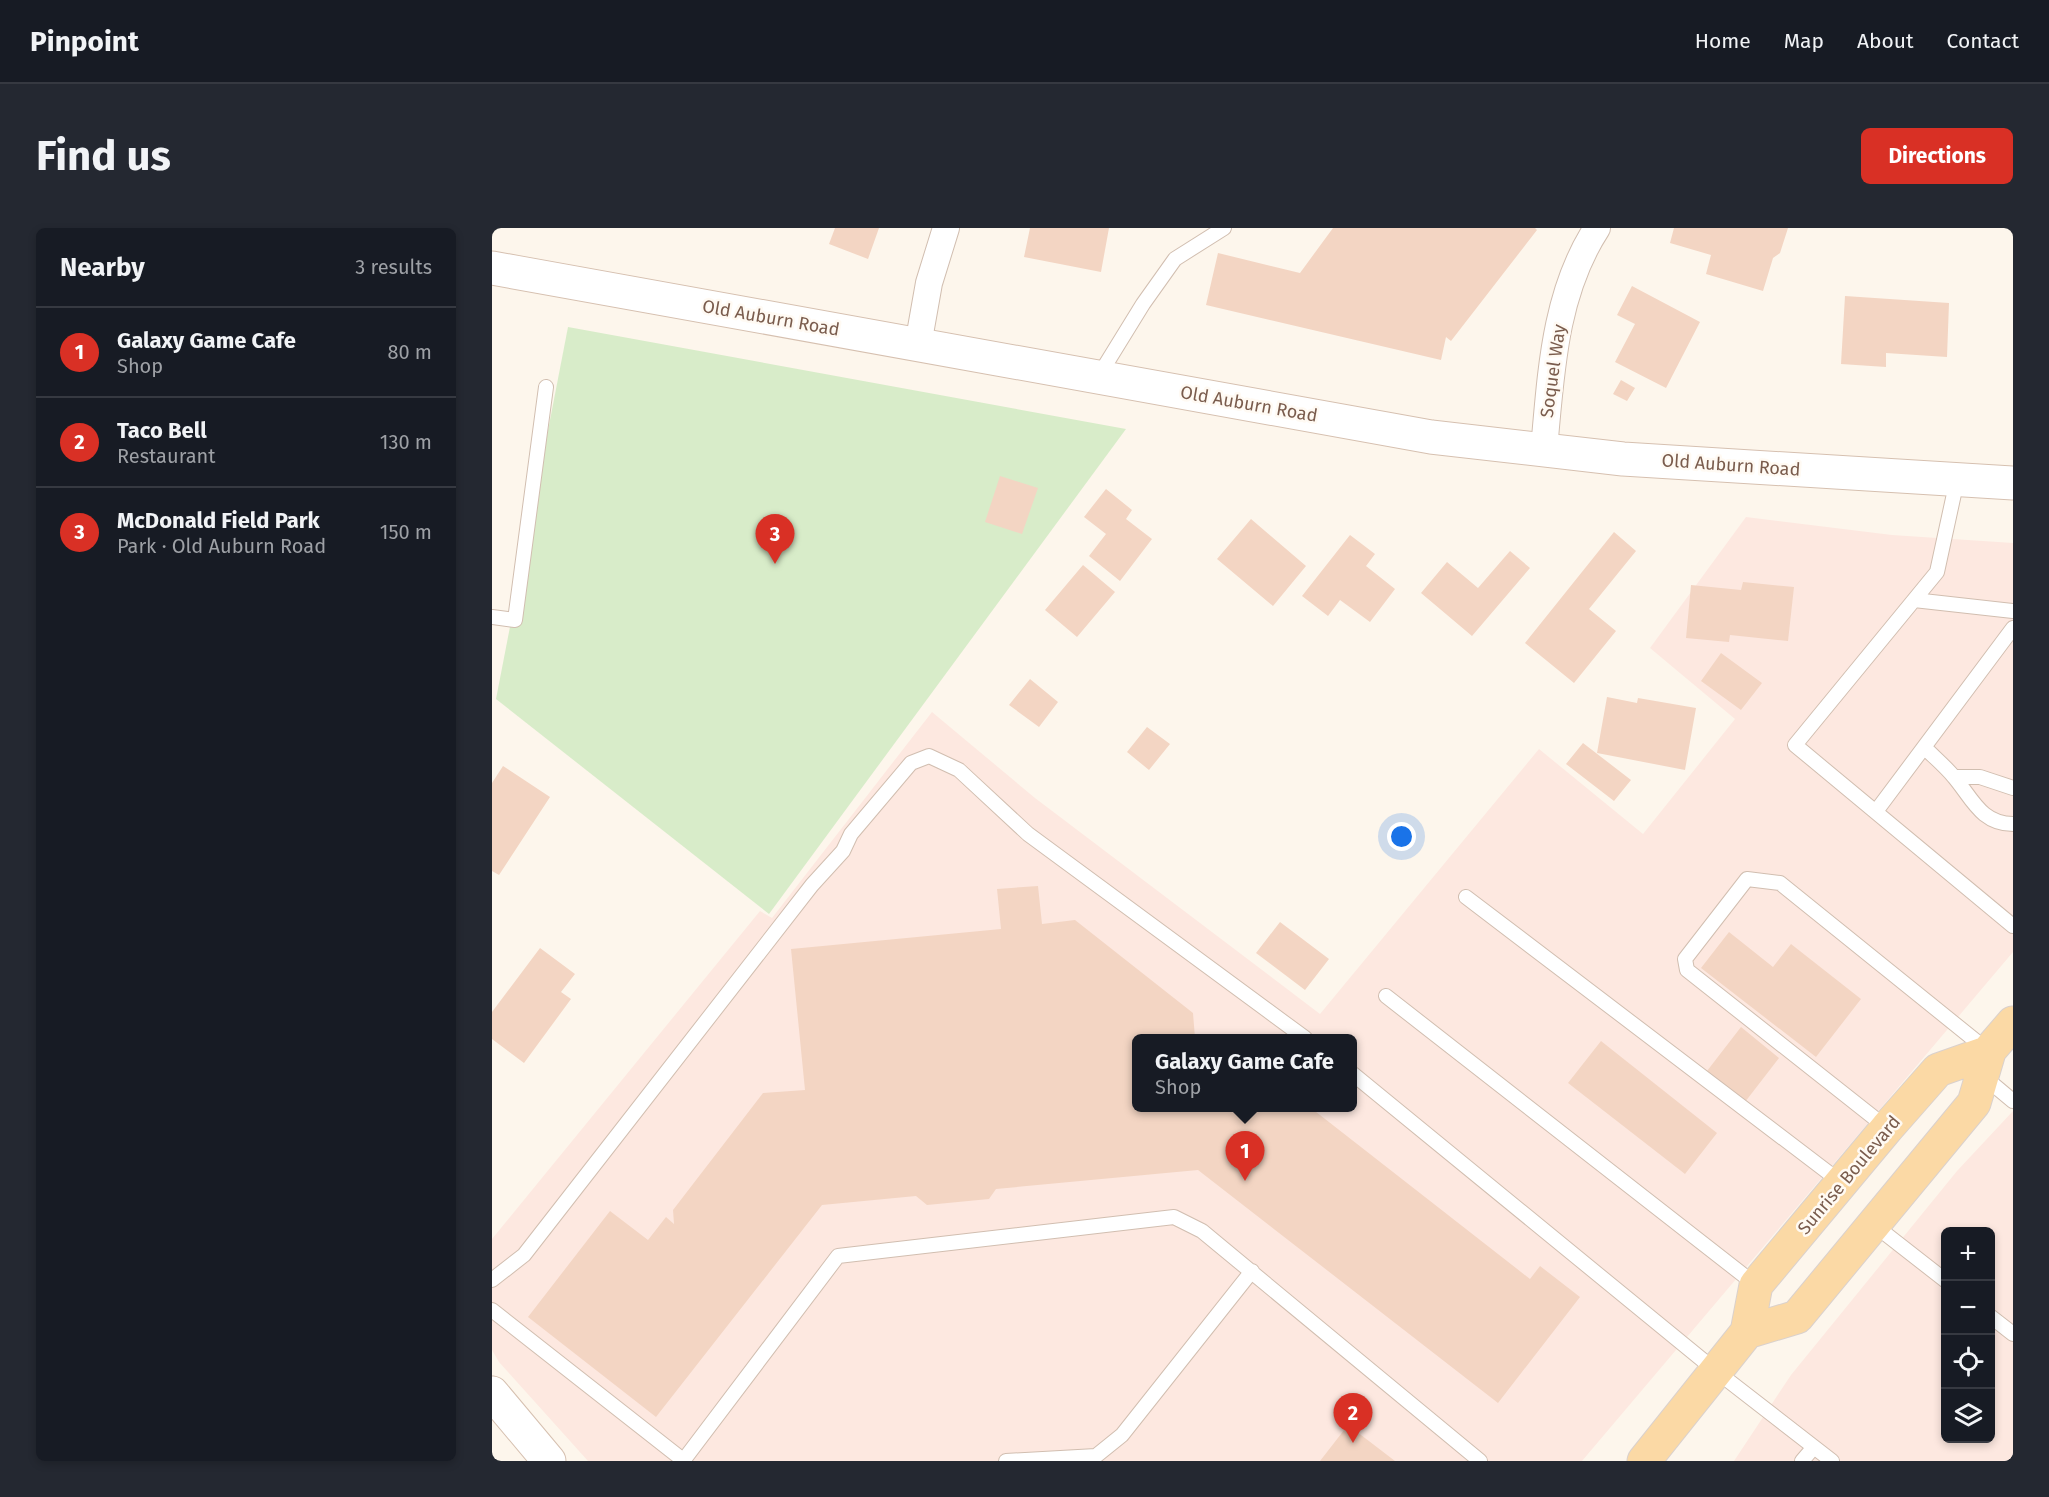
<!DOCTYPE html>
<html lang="en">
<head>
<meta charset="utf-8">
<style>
	body { margin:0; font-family:"Fira Sans",sans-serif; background:#242831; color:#f1f3f6 }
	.controls { position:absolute; right:18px; bottom:18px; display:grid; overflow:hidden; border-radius:9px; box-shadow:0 3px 9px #0003 }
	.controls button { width:54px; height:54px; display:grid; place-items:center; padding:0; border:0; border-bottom:2px solid #363941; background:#171b24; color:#f1f3f6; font:30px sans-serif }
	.you { position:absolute; left:910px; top:609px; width:21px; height:21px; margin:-15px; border:4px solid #fff; border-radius:50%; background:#1a73e8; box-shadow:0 0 0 9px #1a73e833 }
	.badge { display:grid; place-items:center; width:39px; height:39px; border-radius:50%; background:#d93025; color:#fff; font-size:20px; font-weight:700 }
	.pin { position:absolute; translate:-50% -50px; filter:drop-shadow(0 2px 3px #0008) }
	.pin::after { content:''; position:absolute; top:32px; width:21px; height:18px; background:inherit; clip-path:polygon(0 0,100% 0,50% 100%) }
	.popup { position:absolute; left:640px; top:806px; width:225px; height:78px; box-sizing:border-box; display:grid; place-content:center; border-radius:9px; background:#171b24; filter:drop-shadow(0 2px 4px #0005); font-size:20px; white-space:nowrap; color:#9ea1a6 }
	.popup b { font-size:22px; color:#f1f3f6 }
	.popup::after { content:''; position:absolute; left:50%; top:100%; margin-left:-12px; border:12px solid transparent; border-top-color:#171b24 }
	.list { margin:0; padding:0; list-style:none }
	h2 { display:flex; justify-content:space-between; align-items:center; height:78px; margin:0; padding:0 24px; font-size:26px }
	h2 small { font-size:20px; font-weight:400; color:#9ea1a6 }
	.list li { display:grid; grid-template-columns:39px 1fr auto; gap:18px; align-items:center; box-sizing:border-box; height:90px; padding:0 24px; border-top:2px solid #363941 }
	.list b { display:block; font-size:22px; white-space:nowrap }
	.list p { margin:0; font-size:20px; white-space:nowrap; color:#9ea1a6 }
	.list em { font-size:20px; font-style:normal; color:#9ea1a6 }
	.icon { flex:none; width:33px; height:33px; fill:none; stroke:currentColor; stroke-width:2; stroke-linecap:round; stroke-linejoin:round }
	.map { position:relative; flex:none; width:1521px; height:1233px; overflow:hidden; border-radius:9px }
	header { display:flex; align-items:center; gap:36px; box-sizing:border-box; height:84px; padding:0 30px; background:#171b24; border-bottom:2px solid #363941 }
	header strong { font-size:28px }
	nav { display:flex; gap:33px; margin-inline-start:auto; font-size:21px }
	.intro { display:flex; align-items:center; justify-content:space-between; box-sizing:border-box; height:144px; padding:0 36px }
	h1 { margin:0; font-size:42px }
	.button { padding:15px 27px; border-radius:9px; background:#d93025; color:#fff; font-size:21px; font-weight:700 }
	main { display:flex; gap:36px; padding:0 36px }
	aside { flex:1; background:#171b24; border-radius:9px; box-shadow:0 3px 9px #0003 }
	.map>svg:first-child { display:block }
	.commercial { fill:#fde8e0; fill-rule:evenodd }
	.green { fill:#d8ecc9 }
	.building { fill:#f3d5c3 }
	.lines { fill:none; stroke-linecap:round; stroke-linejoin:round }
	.lane-casing { stroke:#d1beb0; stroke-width:16 }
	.street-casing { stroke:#d1beb0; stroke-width:28 }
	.secondary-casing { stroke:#d6c0b0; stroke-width:35 }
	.primary-casing { stroke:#dad1cd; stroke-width:35 }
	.lane { stroke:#fff; stroke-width:14 }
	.street { stroke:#fff; stroke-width:26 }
	.secondary { stroke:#fff; stroke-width:33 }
	.primary { stroke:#fbd9a5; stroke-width:33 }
	.labels { text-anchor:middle; stroke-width:5; stroke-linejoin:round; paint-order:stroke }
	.street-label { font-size:18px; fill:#7a5c4d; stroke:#fffaf3 }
</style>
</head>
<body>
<header>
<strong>Pinpoint</strong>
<nav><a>Home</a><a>Map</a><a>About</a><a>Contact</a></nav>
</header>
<div class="intro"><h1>Find us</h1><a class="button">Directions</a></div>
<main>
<aside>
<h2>Nearby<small>3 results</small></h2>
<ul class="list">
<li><span class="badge">1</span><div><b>Galaxy Game Cafe</b><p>Shop</p></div><em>80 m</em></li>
<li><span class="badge">2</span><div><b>Taco Bell</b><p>Restaurant</p></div><em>130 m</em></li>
<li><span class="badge">3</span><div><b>McDonald Field Park</b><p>Park · Old Auburn Road</p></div><em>150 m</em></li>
</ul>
</aside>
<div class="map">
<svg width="1521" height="1233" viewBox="0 0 1521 1233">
	<rect width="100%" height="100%" fill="#fdf6ec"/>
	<path class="commercial" d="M1254 289 1400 307 1521 315V724L1090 1233H96L7 1134 0 1122V1011L268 683 280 690 440 484 543 570 828 786 1047 521 1151 606 1243 491 1158 420ZM645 810H861V880H645Z
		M1521 883V1233H1242L1299 1147 1465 943ZM1454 1004H1498V1210H1454Z"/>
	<path class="green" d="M76 99 634 201 277 686 4 471Z"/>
	<path class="building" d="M343 0H387L376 31 337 16Z
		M538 0H617L609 44 532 29Z
		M841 0H1043L1045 2 959 113 954 109 949 132 714 77 726 25 808 45Z
		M1182 0H1296L1288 25 1281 30 1271 63 1214 46 1219 27 1178 15Z
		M1140 58 1208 94 1174 160 1123 134 1143 96 1125 87Z
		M1353 68 1457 75 1455 129 1394 125V139L1349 136Z
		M1129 152 1143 160 1135 173 1121 166Z
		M508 248 546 260 530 306 493 294Z
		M614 261 640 282 634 291 660 311 628 353 597 328 614 306 592 289Z
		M759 291 814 338 781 378 725 331Z
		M1122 304 1144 323 1097 381 1124 403 1082 455 1033 415Z
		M858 307 883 326 874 338 903 361 878 394 848 372 836 388 810 368Z
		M1018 323 1038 340 980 408 929 365 955 334 986 360Z
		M591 337 623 364 585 409 553 382Z
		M1251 354 1302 359 1296 413 1238 407 1237 414 1194 410 1199 357 1249 362Z
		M1229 425 1270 455 1249 482 1209 453Z
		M538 451 566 474 547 499 517 477Z
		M1115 469 1145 475 1146 470 1204 480 1193 542 1105 525Z
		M655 499 678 516 657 542 635 524Z
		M1091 515 1139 552 1122 573 1074 536Z
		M11 538 58 569 7 647 0 643V555Z
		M546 658 550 696 583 692 701 785 703 810H645V880H819L1038 1051 1048 1038 1088 1069 1006 1175 706 942 504 961 497 971 435 977 424 968 330 977 164 1189 36 1089 118 983 156 1012 174 989 182 996 181 982 271 865 313 862 299 721 509 701 505 661Z
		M788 694 837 731 813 762 764 725Z
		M1237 704 1281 739 1299 716 1369 771 1324 829 1209 740Z
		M48 720 83 746 69 764 79 771 32 835 0 811V784Z
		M1249 799 1287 830 1253 874 1215 843Z
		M1109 813 1225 905 1193 946 1076 855Z
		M856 1197 903 1233H828Z"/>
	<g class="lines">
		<g class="lane-casing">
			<path id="lane" d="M606 149 651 76 683 31 732 0
				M1465 252 1445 344 1303 517 1521 698
				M1422 372 1521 383
				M0 389 23 392 54 159
				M1432 519C1442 529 1453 538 1462 549 1480 570 1489 596 1521 596
				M1462 549H1488L1521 560
				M1385 582 1521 400
				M974 669 1350 955
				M894 768 1264 1057
				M861 846 1224 1143 1340 1233
				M1491 848 1521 873
				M1395 900 1195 742 1193 731 1255 651 1288 655 1495 822
				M1381 996 1454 1053
				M0 1052 32 1027 320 657 351 623 359 606 419 535 437 528 467 542 536 606 813 810
				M0 1082 191 1232
				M1498 1088 1521 1106
				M191 1233 346 1028 682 989 710 1003 988 1233
				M514 1233 604 1228 630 1207 760 1043
				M1310 1233 1322 1219"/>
		</g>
		<g class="street-casing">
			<path id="street" d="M426 117 437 55 454 0
				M1052 221C1059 146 1062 66 1105 0"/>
		</g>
		<g class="secondary-casing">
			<path id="secondary" d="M0 40 939 209 1131 231 1521 255
				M0 1165 57 1233"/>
		</g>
		<g class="primary-casing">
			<path id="primary" d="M1483 839 1521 795
				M1255 1104 1305 1089 1482 875 1497 824
				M1152 1233 1255 1104 1264 1057 1395 900 1446 842 1497 824"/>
		</g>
		<use href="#lane" class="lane"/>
		<use href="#street" class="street"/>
		<use href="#secondary" class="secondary"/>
		<use href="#primary" class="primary"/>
	</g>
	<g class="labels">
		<g class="street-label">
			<text transform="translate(279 90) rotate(10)" y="6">Old Auburn Road</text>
			<text transform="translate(1061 143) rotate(-82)" y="6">Soquel Way</text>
			<text transform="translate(757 176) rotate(10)" y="6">Old Auburn Road</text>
			<text transform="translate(1239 237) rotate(4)" y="6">Old Auburn Road</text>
			<text transform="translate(1357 947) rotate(-50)" y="6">Sunrise Boulevard</text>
		</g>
	</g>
</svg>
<div class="controls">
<button>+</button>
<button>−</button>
<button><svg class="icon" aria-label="locate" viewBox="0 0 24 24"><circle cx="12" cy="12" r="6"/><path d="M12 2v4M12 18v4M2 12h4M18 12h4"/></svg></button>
<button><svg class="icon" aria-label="layers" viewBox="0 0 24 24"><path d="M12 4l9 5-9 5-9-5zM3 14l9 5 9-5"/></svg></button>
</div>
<div class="you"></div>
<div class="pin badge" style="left:753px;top:953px">1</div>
<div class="popup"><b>Galaxy Game Cafe</b>Shop</div>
<div class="pin badge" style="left:861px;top:1215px">2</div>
<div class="pin badge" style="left:283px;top:336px">3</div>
</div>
</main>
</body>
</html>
